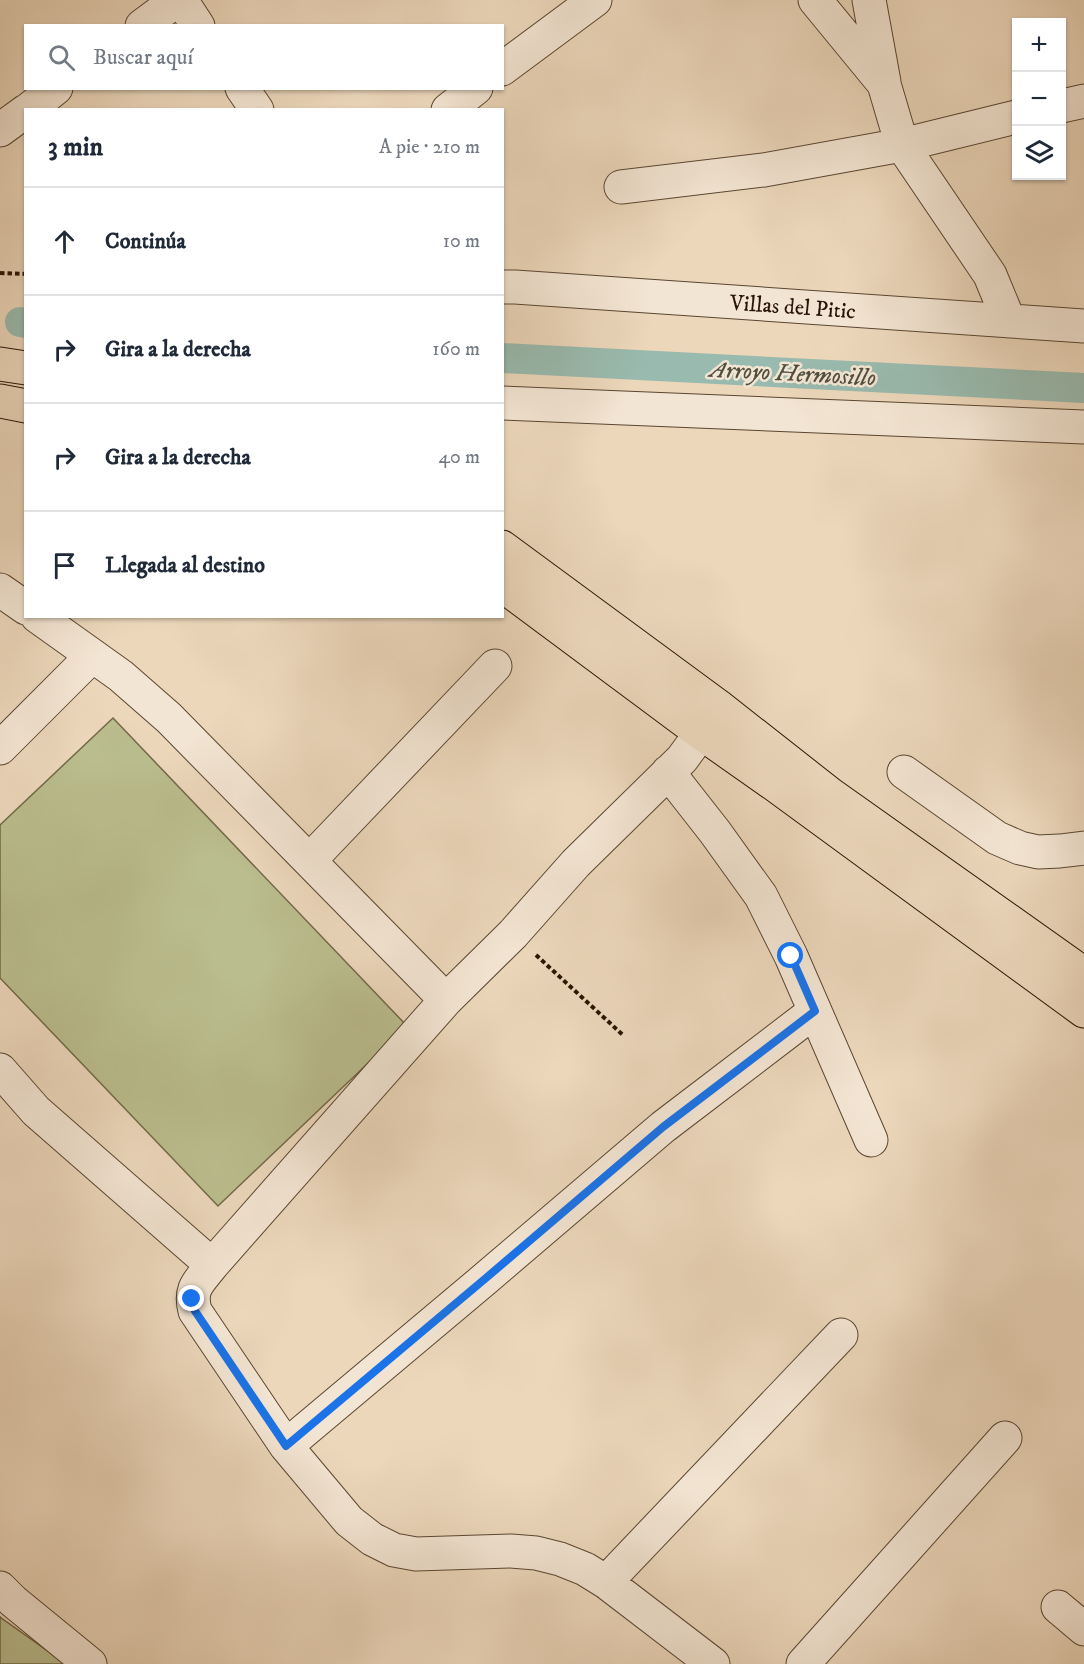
<!DOCTYPE html>
<html lang="es">
<head>
<meta charset="utf-8">
<style>
	body { margin:0; font-family:"IM FELL DW Pica",serif; background:#f2f2f3; color:#1f2937 }
	.controls { position:absolute; right:18px; top:18px; display:grid; overflow:hidden; border-radius:0px; box-shadow:0 2px 4px #0004 }
	.controls button { width:54px; height:54px; display:grid; place-items:center; padding:0; border:0; border-bottom:2px solid #e0e1e3; background:#fff; color:#1f2937; font:30px sans-serif }
	.stop { position:absolute; width:18px; height:18px; margin:-14px; border:4px solid #1a73e8; border-radius:50%; background:#fff }
	.stop.end { background:#1a73e8; border-color:#fff; box-shadow:0 2px 6px #0008 }
	.list { margin:0; padding:0; list-style:none }
	h2 { display:flex; justify-content:space-between; align-items:center; height:78px; margin:0; padding:0 24px; font-size:26px }
	h2 small { font-size:20px; font-weight:400; color:#747a83 }
	.list li { display:grid; grid-template-columns:39px 1fr auto; gap:18px; align-items:center; box-sizing:border-box; height:108px; padding:0 24px; border-top:2px solid #e0e1e3 }
	.list b { display:block; font-size:22px; white-space:nowrap }
	.list em { font-size:20px; font-style:normal; color:#747a83 }
	.icon { flex:none; width:33px; height:33px; fill:none; stroke:currentColor; stroke-width:2; stroke-linecap:round; stroke-linejoin:round }
	.map { position:relative; flex:none; width:1084px; height:1664px; overflow:hidden }
	.search { position:absolute; background:#fff; box-shadow:0 2px 4px #0004; left:24px; top:24px; width:480px; height:66px; display:flex; align-items:center; gap:15px; box-sizing:border-box; padding:0 21px; border-radius:0px; color:#747a83; font-size:22px }
	.panel { position:absolute; background:#fff; box-shadow:0 2px 4px #0004; left:24px; top:108px; width:480px; height:510px; border-radius:0px }
	.map>svg:first-child { display:block }
	.green { fill:#babd8e; stroke:#726948; stroke-width:1.5 }
	.lines { fill:none; stroke-linecap:round; stroke-linejoin:round }
	.canal { stroke:#99baae; stroke-width:30 }
	.minor-casing { stroke:#5a4631; stroke-width:35 }
	.major-casing { stroke:#291503; stroke-width:35 }
	.path { stroke:#291503; stroke-width:4; stroke-dasharray:4.5 3; stroke-linecap:butt }
	.minor { stroke:#f3e5d3; stroke-width:33 }
	.major { stroke:#ecd7bb; stroke-width:33 }
	.route { stroke:#1a73e8; stroke-width:8 }
	.labels { text-anchor:middle; stroke-width:5; stroke-linejoin:round; paint-order:stroke }
	.street-label { font-size:22px; fill:#291503; stroke:#f3e5d3 }
	.water-label { font-size:24px; font-style:italic; fill:#504f3f; stroke:#f3e5d3 }
</style>
</head>
<body>
<div class="map">
<svg width="1084" height="1664" viewBox="0 0 1084 1664">
	<rect width="100%" height="100%" fill="#ecd7bb"/>
	<filter id="stains"><feTurbulence type="fractalNoise" baseFrequency=".00333" numOctaves="4"/><feColorMatrix values="0 0 0 0 .2 0 0 0 0 .09 0 0 0 0 .02 0 0 0 .5 -.17"/></filter>
	<radialGradient id="worn" r=".72"><stop offset=".6" stop-color="#630" stop-opacity="0"/><stop offset="1" stop-color="#630" stop-opacity=".3"/></radialGradient>
	<path class="green" d="M113 718 407 1026 218 1206 0 978V825Z
		M0 1616V1617L66 1664H0Z"/>
	<g class="lines">
		<path class="canal" d="M20 322 26 323
			M502 358 1084 388"/>
		<g class="minor-casing">
			<path id="minor" d="M181 0 198 26
				M815 0 884 84 902 145 990 275 1009 321
				M869 0 884 82
				M142 26 177 0
				M502 69 595 0
				M242 88 257 110
				M1062 106 1084 101
				M28 110 56 88
				M448 110 476 88
				M0 130 26 111
				M621 187 764 170 902 145 1016 117
				M502 287H515L1084 326
				M502 403 1084 427
				M0 590 26 608
				M37 616 121 676 169 718 446 1000
				M0 748 92 656
				M668 772 715 832 761 896 791 956 871 1140
				M904 772 997 838 1020 848 1038 852 1060 851 1084 848
				M310 860 495 666
				M0 1070 36 1111 212 1265
				M286 1446 486 1278 663 1127 815 1011
				M606 1582 841 1335
				M0 1588 13 1601 90 1664
				M1058 1607 1084 1629
				M713 1664 606 1582 585 1569 560 1559 536 1553 511 1551 416 1554 394 1550 372 1539 349 1521 286 1446 195 1311C189 1288 199 1282 212 1265L446 1000 513 934 576 863 682 759 701 733 716 710
				M803 1664 1005 1438"/>
		</g>
		<g class="major-casing">
			<path id="major" d="M0 364 26 368
				M0 401 26 406
				M502 547 718 706 830 794 1084 974
				M502 585 701 733 775 785 1084 1011"/>
		</g>
		<path class="path" d="M0 273 26 274
			M536 955 624 1036"/>
		<use href="#minor" class="minor"/>
		<use href="#major" class="major"/>
	</g>
	<g class="lines">
		<path class="route" d="M192 1299 195 1311 286 1446 486 1278 663 1127 815 1011 791 956"/>
	</g>
	<g class="labels">
		<g class="street-label">
			<text transform="translate(793 306) rotate(4)" y="8">Villas del Pitic</text>
		</g>
		<g class="water-label">
			<text transform="translate(793 373) rotate(3)" y="8">Arroyo Hermosillo</text>
		</g>
	</g>
	<rect width="100%" height="100%" filter="url(#stains)"/>
	<rect width="100%" height="100%" fill="url(#worn)"/>
</svg>
<div class="controls">
<button>+</button>
<button>−</button>
<button><svg class="icon" aria-label="layers" viewBox="0 0 24 24"><path d="M12 4l9 5-9 5-9-5zM3 14l9 5 9-5"/></svg></button>
</div>
<div class="stop" style="left:791px;top:956px"></div>
<div class="stop end" style="left:192px;top:1299px"></div>
<div class="search"><svg class="icon" aria-label="search" viewBox="0 0 24 24"><circle cx="10" cy="10" r="6"/><path d="M15 15l6 6"/></svg>Buscar aquí</div>
<section class="panel">
<h2>3 min<small>A pie · 210 m</small></h2>
<ul class="list">
<li><svg class="icon" aria-label="ahead" viewBox="0 0 24 24"><path d="M12 20V5M6 11l6-6 6 6"/></svg><div><b>Continúa</b></div><em>10 m</em></li>
<li><svg class="icon" aria-label="right" viewBox="0 0 24 24"><path d="M7 20v-9h11M14 6l5 5-5 5"/></svg><div><b>Gira a la derecha</b></div><em>160 m</em></li>
<li><svg class="icon" aria-label="right" viewBox="0 0 24 24"><path d="M7 20v-9h11M14 6l5 5-5 5"/></svg><div><b>Gira a la derecha</b></div><em>40 m</em></li>
<li><svg class="icon" aria-label="arrive" viewBox="0 0 24 24"><path d="M6 21V4h12l-3 4 3 4H6"/></svg><div><b>Llegada al destino</b></div></li>
</ul>
</section>
</div>
</body>
</html>
